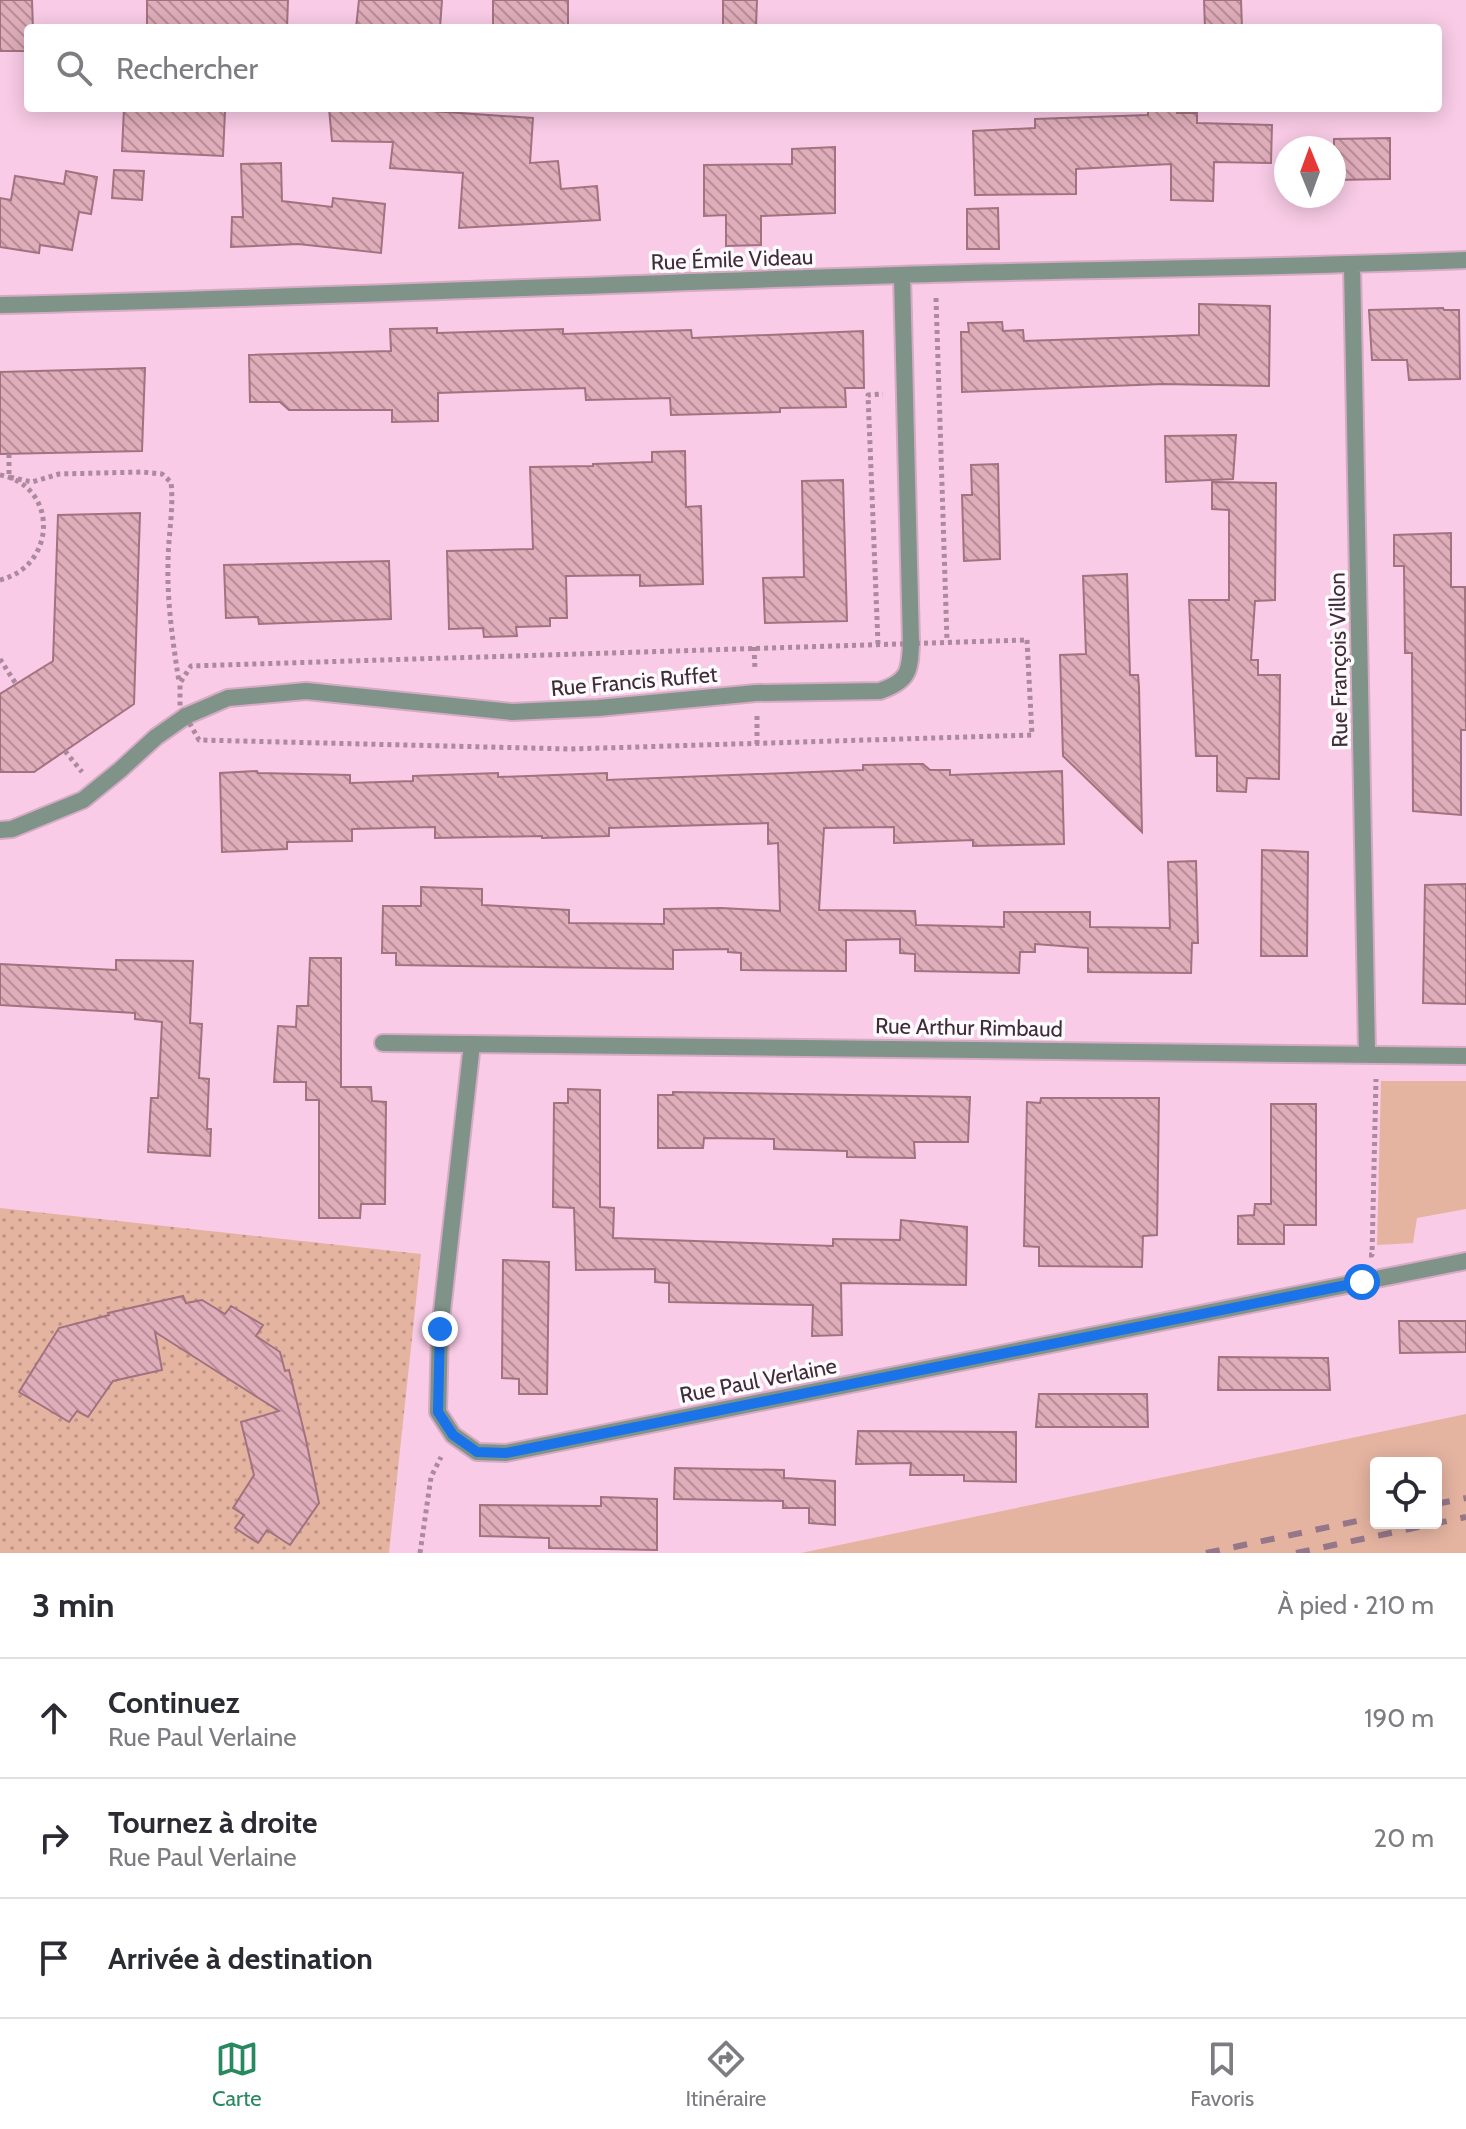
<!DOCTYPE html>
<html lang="fr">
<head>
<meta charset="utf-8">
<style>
	body { margin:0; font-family:Cabin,sans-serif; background:#f7f7f7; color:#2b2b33 }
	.controls { position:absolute; right:24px; bottom:24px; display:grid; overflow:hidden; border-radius:8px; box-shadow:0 4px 20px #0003 }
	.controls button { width:72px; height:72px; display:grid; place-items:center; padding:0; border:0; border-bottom:2px solid #e1e1e2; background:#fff; color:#2b2b33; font:40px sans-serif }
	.compass { position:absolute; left:1274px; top:136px; width:72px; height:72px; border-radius:50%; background:#fff; box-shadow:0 4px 20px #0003; rotate:359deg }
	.stop { position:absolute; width:24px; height:24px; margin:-18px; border:6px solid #1a73e8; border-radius:50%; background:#fff }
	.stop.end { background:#1a73e8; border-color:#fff; box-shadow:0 2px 8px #0008 }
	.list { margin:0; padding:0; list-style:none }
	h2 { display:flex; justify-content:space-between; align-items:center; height:104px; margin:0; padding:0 32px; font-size:34px }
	h2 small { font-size:26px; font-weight:400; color:#7c7c81 }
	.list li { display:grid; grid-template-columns:52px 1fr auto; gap:24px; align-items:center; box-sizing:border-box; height:120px; padding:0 32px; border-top:2px solid #e1e1e2 }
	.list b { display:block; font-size:30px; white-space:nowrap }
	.list p { margin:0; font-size:26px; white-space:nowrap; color:#7c7c81 }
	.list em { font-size:26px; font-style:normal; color:#7c7c81 }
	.icon { flex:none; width:44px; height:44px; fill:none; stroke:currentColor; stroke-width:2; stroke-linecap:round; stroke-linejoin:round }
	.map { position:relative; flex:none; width:1466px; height:1553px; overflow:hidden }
	.search { position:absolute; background:#fff; box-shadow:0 4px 20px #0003; left:24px; right:24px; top:24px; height:88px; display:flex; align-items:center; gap:20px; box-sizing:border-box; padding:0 28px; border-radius:8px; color:#7c7c81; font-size:30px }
	.sheet { height:464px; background:#fff }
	nav { display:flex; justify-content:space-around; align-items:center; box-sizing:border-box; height:112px; border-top:2px solid #e1e1e2; background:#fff; font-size:22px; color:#7c7c81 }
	nav a { display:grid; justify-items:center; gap:4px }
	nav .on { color:#288860 }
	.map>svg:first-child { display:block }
	.green { fill:#e5b4a1; fill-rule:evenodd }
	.garden { fill:url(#garden-dots) }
	.building { fill:url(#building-back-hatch); stroke:#a2727f; stroke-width:2 }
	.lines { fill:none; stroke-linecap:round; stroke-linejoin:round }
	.minor-casing { stroke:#d4abc3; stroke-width:20 }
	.path { stroke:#ac8a9e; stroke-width:5; stroke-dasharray:4 4; stroke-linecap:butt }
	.minor { stroke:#7f9388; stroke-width:16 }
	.rail { stroke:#967789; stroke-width:6; stroke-dasharray:14 14; stroke-linecap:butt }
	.route { stroke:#1a73e8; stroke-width:10 }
	.labels { text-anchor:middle; stroke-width:7; stroke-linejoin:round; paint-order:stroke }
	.street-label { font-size:22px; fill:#3e2c37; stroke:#fffafd }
</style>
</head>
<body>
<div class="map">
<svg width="1466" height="1553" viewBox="0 0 1466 1553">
	<defs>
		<pattern id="garden-dots" width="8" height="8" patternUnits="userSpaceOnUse" patternTransform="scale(2)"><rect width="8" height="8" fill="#e5b4a1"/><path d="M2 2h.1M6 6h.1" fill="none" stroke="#bb9384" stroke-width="1.8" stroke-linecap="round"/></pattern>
		<pattern id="building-back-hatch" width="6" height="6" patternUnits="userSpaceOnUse" patternTransform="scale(2)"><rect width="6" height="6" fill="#e0adba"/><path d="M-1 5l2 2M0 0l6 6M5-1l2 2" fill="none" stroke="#b78d98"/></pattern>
	</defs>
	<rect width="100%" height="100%" fill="#f9cbe6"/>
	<path class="green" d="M1381 1081H1466V1209L1417 1218 1413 1243 1377 1245Z
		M1466 1414V1553H801ZM1376 1463H1436V1523H1376Z"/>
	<path class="garden" d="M0 1208 421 1254 389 1553H0Z"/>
	<path class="building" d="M0 0H32L33 28H28V51H0Z
		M147 0H288L287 28H147Z
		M359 0H442L440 28H356Z
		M493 0H568V28H493Z
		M723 0H757L756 27H723Z
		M1204 0H1241L1242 28H1205Z
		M124 108 225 111 223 156 122 151Z
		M329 108H432V111L533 118 530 163 558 161 561 189 597 186 600 220 459 228 463 173 390 168 393 142 332 141Z
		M1148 108H1177V113H1197V123L1272 125 1271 163 1214 162 1213 201 1171 200V164L1076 169V194L975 195 973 131 1035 128V119L1148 115Z
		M1390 138V179L1334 180V139Z
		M835 147V213L761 216V245L726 246V215L704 216V165L792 164V149Z
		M281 163 282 201 332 207 333 198 385 204 381 253 298 244 231 247 232 217H243L241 164Z
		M114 170 144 171 142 200 112 198Z
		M66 171 97 177 91 214 79 212 72 250 40 245 39 253 0 247V198L11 200 15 176 64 184Z
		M998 208 999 249H967V209Z
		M1199 304 1270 306 1269 386 1163 384 962 392 961 332H969L968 323 1002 322 1003 331 1023 330 1024 341 1199 335Z
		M1443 308 1444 310H1459L1460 379 1409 380 1407 360H1372L1369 310Z
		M437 328V333L563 329V334L691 330 692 338 863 331 864 388H845L846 407 780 408V412L671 415 670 398 586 400 585 388 438 393V421L392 422V410H289L280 402H250L249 355 391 351 390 329Z
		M145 368 142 451 0 454V372Z
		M1236 435 1233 479 1166 482 1165 436Z
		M685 451 686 507 701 506 703 584 640 586V575L566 576 567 618H550V626L516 627 517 636 484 637 483 628 449 629 447 551 533 549 530 467 593 466V464L652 462V452Z
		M998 464 1000 559 964 561 962 495H972L971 465Z
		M843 480 847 621 765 623 763 578 804 577 802 481Z
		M1212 482 1276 483 1275 600 1255 601 1251 660H1258V675H1280L1279 779 1247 778 1246 792 1217 791V756H1196L1189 600H1229V510L1212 509Z
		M140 513 134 704 34 772H0V694L53 661 58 515Z
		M1451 533V587H1465L1466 730H1461V815L1413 811 1412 653H1405L1404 566H1394V535Z
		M389 561 391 619 259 624 258 617 226 618 224 565Z
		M1127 574 1130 675H1138L1139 687 1142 832 1063 756 1060 655 1086 654 1083 576Z
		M914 764H923L930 770H950V775L1062 771 1064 844 973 846V840L894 843V827L824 828 819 910 915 911 916 925 1004 927V912H1090V927L1170 928 1168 862 1196 861 1198 943H1192L1191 973 1088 972V948L1035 944V952H1020L1019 973 915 971V954L900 953V939L846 940V971L741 970V953L728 952V949L673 950V969L396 965V953H382L383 906H421V887L482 889V905L569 910V923L664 924V909L721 908 780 911 778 843 768 844V823L609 828V836L542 838V836L435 838V827L352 829V841L287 842V849L222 852 220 773 257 771 258 773 350 775V783L413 781V776L498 773V777L607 773V780L863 770V765Z
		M1262 850 1308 852 1307 956H1261Z
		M1466 884V1004L1423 1003 1425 885Z
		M310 958H341V1087H371L372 1101 386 1102 385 1204H361L360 1218H319V1100H306V1082H274L278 1026 296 1027 297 1006H308Z
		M116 960 193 961 190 1023 202 1024 199 1078 209 1079 207 1129H211L210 1156 148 1152 151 1098H158L162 1022 135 1019V1013L0 1005V964L116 970Z
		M568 1089 600 1090V1207L614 1208 613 1238 833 1246V1239L900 1240 901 1220 967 1227 966 1285 841 1283 842 1335 812 1336 813 1305 669 1302V1283L655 1282V1269L576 1270 574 1208 553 1207 554 1103H568Z
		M673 1092 970 1097 968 1142H914L915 1158 847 1157V1151L774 1149V1139L704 1138 703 1148H658V1095H673Z
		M1041 1098H1159L1157 1235 1143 1236 1142 1267 1039 1266V1247L1024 1246 1027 1102 1040 1103Z
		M1271 1104H1316V1225H1284V1244H1238V1216L1254 1215 1255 1204H1271Z
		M503 1260 549 1262 547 1394H519V1379L502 1378Z
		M183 1296 186 1303 202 1300 225 1314 231 1306 263 1325 256 1336 280 1352 285 1371 289 1370 306 1440 319 1503 290 1545 267 1530 258 1543 235 1528 244 1515 233 1508 254 1475 241 1422 279 1411 155 1332 162 1370 113 1381 88 1417 77 1411 69 1422 19 1392 59 1328 109 1315 108 1313Z
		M1399 1321H1466V1352L1400 1353Z
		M1219 1357 1328 1358 1330 1390H1218Z
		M1039 1394H1147L1148 1427H1036Z
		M858 1431 1016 1432V1482L964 1481V1475H910L911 1463 856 1464Z
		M675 1468 784 1470V1478L835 1481V1525L809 1523V1508H783V1501L674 1499Z
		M601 1497 657 1499V1550L549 1548V1538L480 1536V1505L601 1506Z"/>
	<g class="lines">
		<g class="minor-casing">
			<path id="minor" d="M1352 265 1367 1053
				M0 305C300 298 599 284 899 275 1088 269 1277 268 1466 260
				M0 830 12 829 83 800 120 770 156 737 186 716 228 698 306 691 512 712 598 708 756 693 880 691C909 681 910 671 911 643L902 275
				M383 1043 1466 1056
				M472 1044 440 1329 438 1412 453 1435 477 1452 506 1453 1466 1261"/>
		</g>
		<path class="path" d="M936 298 947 641
			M9 454V477L32 482 59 474 142 472 162 474 171 482C174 509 168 536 168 563 167 603 173 643 179 682
			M0 475C59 486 57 566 0 580
			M1027 640 1032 735 570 749 199 740 180 706V683L191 666Z
			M878 644 868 395 883 394
			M754 647 755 670
			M0 659 16 684
			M757 716V744
			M65 751 82 772
			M1369 1255H1372L1376 1079
			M420 1553 431 1477 441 1457"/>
		<use href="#minor" class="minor"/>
		<path class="rail" d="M1436 1504 1466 1498
			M1206 1553 1376 1517
			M1296 1553 1466 1517"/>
	</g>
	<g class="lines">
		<path class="route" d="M440 1329 438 1412 453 1435 477 1452 506 1453 1362 1282"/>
	</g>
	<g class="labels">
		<g class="street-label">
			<text transform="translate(732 259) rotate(-2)" y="8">Rue Émile Videau</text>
			<text transform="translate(1338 660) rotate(-91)" y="8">Rue François Villon</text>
			<text transform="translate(634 681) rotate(-5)" y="8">Rue Francis Ruffet</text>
			<text transform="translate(969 1027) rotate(1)" y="8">Rue Arthur Rimbaud</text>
			<text transform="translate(758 1380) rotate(-11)" y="8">Rue Paul Verlaine</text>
		</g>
	</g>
</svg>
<div class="controls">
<button><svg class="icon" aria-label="locate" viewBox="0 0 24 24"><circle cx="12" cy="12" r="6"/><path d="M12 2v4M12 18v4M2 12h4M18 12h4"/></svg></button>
</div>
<svg class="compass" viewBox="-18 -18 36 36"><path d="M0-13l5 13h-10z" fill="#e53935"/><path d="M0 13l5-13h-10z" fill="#7c7c81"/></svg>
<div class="stop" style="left:1362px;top:1282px"></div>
<div class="stop end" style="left:440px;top:1329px"></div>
<div class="search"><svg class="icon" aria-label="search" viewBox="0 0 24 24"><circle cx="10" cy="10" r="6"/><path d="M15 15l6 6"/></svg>Rechercher</div>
</div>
<section class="sheet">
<h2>3 min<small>À pied · 210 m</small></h2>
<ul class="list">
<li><svg class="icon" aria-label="ahead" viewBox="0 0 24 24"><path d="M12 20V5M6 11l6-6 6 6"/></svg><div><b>Continuez</b><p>Rue Paul Verlaine</p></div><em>190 m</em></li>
<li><svg class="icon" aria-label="right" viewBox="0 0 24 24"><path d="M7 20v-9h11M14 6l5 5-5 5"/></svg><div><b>Tournez à droite</b><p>Rue Paul Verlaine</p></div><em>20 m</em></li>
<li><svg class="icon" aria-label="arrive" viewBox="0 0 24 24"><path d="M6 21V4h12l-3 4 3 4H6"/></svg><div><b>Arrivée à destination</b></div></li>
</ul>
</section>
<nav>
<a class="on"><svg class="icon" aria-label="map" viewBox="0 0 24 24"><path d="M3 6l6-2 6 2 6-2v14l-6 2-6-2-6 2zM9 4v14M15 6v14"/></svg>Carte</a>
<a><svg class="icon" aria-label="directions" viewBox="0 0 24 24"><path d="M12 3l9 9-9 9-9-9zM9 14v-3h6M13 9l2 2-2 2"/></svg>Itinéraire</a>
<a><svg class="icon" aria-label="saved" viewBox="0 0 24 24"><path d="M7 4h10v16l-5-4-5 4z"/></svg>Favoris</a>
</nav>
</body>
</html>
